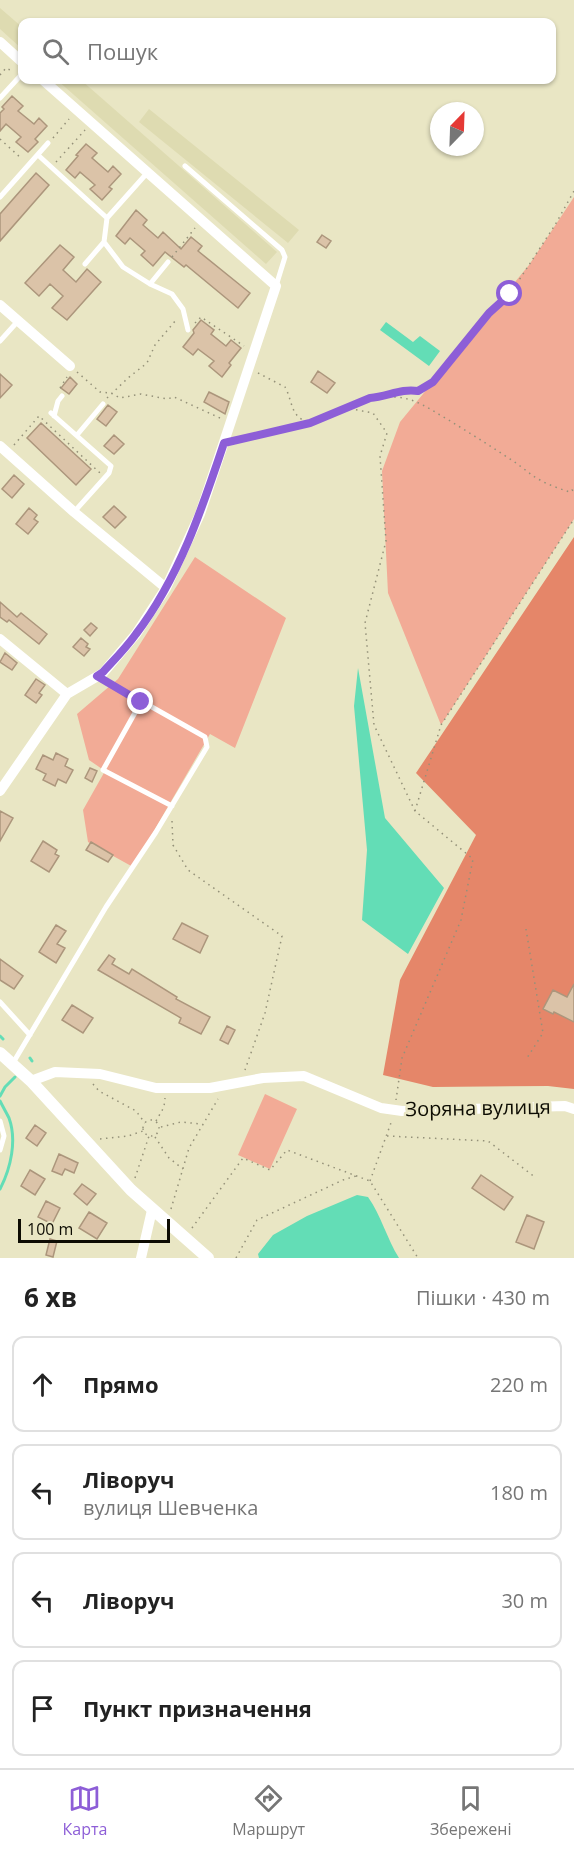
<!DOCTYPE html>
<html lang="uk">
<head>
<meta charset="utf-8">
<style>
	body { margin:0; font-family:"Open Sans",sans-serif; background:#f2f2f2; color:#222 }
	.compass { position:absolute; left:430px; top:102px; width:54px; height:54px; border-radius:50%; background:#fff; box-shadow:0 2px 4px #0004; rotate:23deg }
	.scale { position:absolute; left:18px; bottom:15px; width:152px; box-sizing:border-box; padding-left:6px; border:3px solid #0d0c03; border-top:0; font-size:16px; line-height:21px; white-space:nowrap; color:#0d0c03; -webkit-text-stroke:4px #e9e6c4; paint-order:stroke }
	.stop { position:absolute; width:18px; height:18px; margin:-14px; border:4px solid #8d5ed7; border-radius:50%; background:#fff }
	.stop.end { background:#8d5ed7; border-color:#fff; box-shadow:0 2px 6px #0008 }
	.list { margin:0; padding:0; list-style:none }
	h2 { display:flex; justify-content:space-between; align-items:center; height:78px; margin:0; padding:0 24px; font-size:26px }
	h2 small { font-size:20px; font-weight:400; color:#767676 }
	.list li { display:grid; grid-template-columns:39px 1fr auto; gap:18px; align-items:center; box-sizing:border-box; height:96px; margin:0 12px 12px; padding:0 12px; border:2px solid #e0e0e0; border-radius:12px }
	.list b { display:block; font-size:22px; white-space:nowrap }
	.list p { margin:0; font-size:20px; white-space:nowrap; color:#767676 }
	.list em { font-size:20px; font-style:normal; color:#767676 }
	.icon { flex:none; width:33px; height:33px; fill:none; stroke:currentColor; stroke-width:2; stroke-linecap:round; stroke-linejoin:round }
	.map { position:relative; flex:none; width:574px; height:1258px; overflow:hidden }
	.search { position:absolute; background:#fff; box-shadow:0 2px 4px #0004; left:18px; right:18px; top:18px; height:66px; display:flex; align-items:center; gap:15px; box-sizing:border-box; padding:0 21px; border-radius:12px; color:#767676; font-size:22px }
	.sheet { height:510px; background:#fff }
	nav { display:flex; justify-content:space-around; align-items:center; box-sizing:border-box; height:84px; border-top:2px solid #e0e0e0; background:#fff; font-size:16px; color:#767676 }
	nav a { display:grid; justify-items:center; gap:3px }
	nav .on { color:#8d5ed7 }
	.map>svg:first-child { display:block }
	.built { fill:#dedbb1 }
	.green { fill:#f2ab96 }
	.forest { fill:#e58669 }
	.water { fill:#63ddb6 }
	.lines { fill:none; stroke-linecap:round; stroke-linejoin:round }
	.stream { stroke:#63ddb6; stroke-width:3 }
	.building { fill:#dbc3a8; stroke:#ac967c; stroke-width:1.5 }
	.path { stroke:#949179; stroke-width:1.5; stroke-dasharray:1.5 4.5; stroke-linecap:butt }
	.service { stroke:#fff; stroke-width:5 }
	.minor { stroke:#fff; stroke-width:10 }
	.tertiary { stroke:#fff; stroke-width:12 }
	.route { stroke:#8d5ed7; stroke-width:8 }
	.labels { text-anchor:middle; stroke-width:5; stroke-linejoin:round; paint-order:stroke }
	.street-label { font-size:20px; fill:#0d0c03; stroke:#e9e6c4 }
</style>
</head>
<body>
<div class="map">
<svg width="574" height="1258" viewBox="0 0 574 1258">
	<rect width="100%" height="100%" fill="#e9e6c4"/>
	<path class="built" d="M0 8 22 27V49L0 29Z
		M57 80H81L277 252 266 264Z
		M149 109 299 230 288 243 139 122Z"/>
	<path class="green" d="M574 197V519L441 725 388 593 382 471 400 422 529 265Z
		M195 557 286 618 235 748 210 734 133 867 88 842 83 810 105 771 89 760 77 714 118 679Z
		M265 1094 297 1109 270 1169 238 1155Z"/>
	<path class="forest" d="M574 537V1089L548 1086 433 1087 383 1075 400 980 476 835 416 773Z"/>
	<path class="water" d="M386 322 413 342 420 336 440 351 429 366 380 330Z
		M358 668 385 818 444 888 408 954 362 920 367 850 354 706Z
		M357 1195 368 1197C381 1215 387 1239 399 1258H259L258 1254 273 1235 307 1216Z"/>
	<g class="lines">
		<path class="stream" d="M0 1036 3 1039
			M30 1058 32 1061
			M0 1096 5 1087 15 1077
			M0 1101C3 1107 6 1112 9 1118 17 1140 11 1168 0 1189"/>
	</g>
	<path class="building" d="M12 96 23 106 18 111 34 124 39 118 47 126 35 139 38 142 28 152 16 142 21 137 6 124 0 131V113L4 109 2 107Z
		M86 144 97 153 92 158 108 172 113 166 121 174 109 187 112 189 102 200 90 189 95 185 80 172 75 178 66 170 78 156 76 155Z
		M36 173 49 185 0 241V214Z
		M136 210 147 220 143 225 158 238 163 232 181 249 191 237 202 246 198 251 250 293 238 308 186 265 184 267 165 252 153 266 141 255 145 251 130 238 125 244 116 236Z
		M322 235 331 241 326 248 317 242Z
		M60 245 74 257 63 270 76 282 87 269 101 282 67 320 52 308 63 296 50 284 39 296 25 283Z
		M201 320 214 330 211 334 226 346 231 340 241 348 229 363 231 365 222 377 209 366 214 361 198 349 193 355 183 347 194 333 193 330Z
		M318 371 335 383 327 393 311 382Z
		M0 374 12 385 0 398Z
		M70 377 77 384 69 394 61 388Z
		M209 392 229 402 225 414 204 402Z
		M108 405 117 412 106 426 97 419Z
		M41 423 91 469 76 485 27 438Z
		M114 435 124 444 114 454 104 446Z
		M14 475 24 484 12 498 2 489Z
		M114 506 126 517 115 528 103 517Z
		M29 508 37 515 34 519 38 522 28 534 16 524Z
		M0 602 17 617 21 613 47 634 39 644 9 620 7 622 0 617Z
		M91 623 97 628 90 636 84 630Z
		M81 638 88 644 86 647 90 649 84 656 73 647Z
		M5 653 17 663 12 670 0 662Z
		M36 679 45 685 39 693 42 695 36 703 25 695Z
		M56 753 68 759 65 766 73 770 66 783 58 779 55 786 43 780 46 774 36 769 43 755 53 760Z
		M90 768 97 771 92 782 85 778Z
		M0 811 13 818 0 841Z
		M43 841 57 850 55 854 59 856 49 872 31 861Z
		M91 842 113 855 108 862 86 850Z
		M182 923 208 936 200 953 173 939Z
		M56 925 66 931 57 944 65 948 56 963 39 952Z
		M109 955 115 959 112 964 129 974 132 969 177 997 176 999 210 1017 201 1034 179 1023 181 1018 98 970Z
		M0 959 23 976 14 989 0 980Z
		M574 984V1022L554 1012 553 1014 543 1009 553 990 567 997Z
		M72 1005 93 1018 83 1033 62 1020Z
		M227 1026 235 1030 228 1044 220 1040Z
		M35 1125 46 1133 37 1146 26 1138Z
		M59 1154 78 1163 74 1173 65 1169 62 1175 52 1171Z
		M30 1170 45 1179 35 1195 21 1186Z
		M481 1175 513 1197 504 1210 472 1188Z
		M82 1184 96 1194 87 1205 74 1194Z
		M46 1201 60 1208 52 1224 38 1217Z
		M89 1212 107 1223 97 1239 79 1228Z
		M527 1215 544 1222 534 1249 516 1242Z
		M50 1239 57 1241 53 1257 46 1255Z"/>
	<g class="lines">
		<path class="path" d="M0 75 6 68 12 71
			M53 138 69 119
			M0 139 22 159
			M56 162 85 130
			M172 257 195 228
			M195 323 201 317 244 346
			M77 372 100 392 111 393 120 398 141 394 167 399 174 397 220 418
			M258 373 285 387C293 401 290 418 309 422
			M60 388 67 377
			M107 398 128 378 147 363 155 345 176 320
			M380 398 408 389 418 391 433 382 489 313 510 294 555 225 574 191
			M348 408C364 401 379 396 397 397 417 399 431 410 447 419 468 432 489 445 510 459 518 464 525 470 532 475 543 483 557 488 570 492L572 490 574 491
			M235 440 310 423 347 408 373 413 387 433 380 456 386 541 365 623 374 725 415 811 473 859 461 920 402 1058 396 1100
			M14 445 39 416 100 473
			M415 811 441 725 574 519
			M172 821 173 845 188 870 282 936 265 1013 245 1070
			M526 929 543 1033 527 1058
			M93 1084 99 1091 136 1111 145 1123
			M143 1128a8 8 0 1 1 16 0a8 8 0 1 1-16 0Z
			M156 1121 164 1107 165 1098
			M161 1127 181 1122 201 1124
			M387 1136 488 1141 536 1178
			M155 1137 169 1158 183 1169
			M100 1139 128 1136 143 1131
			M135 1178 149 1136
			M370 1181 392 1120
			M171 1209 189 1148 218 1099
			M192 1228 243 1158 270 1170 287 1150 370 1181 418 1258
			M236 1258 257 1220 343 1180 356 1176"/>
		<path class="service" d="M0 98 22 74
			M38 155 107 218 148 172
			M185 166 282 250 285 257 276 286
			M0 197 48 143
			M107 218 104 242 123 267 150 284 172 294 183 309 188 330
			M85 264 104 242
			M150 284 168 262
			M0 341 18 321
			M51 413 111 466 109 473 74 512
			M54 416 58 401 62 396
			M77 435 103 404
			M141 702 103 770 172 806
			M0 1002 30 1035
			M13 1063 106 907 156 832 207 747 205 737 97 676
			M0 1121 4 1136 0 1150"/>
		<path class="minor" d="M0 42 22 62
			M0 305 70 366
			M0 446 74 512 166 588
			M0 639 67 694
			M0 791 67 694 103 673 136 634 166 588 200 514 276 286 43 80
			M31 1081 55 1072 100 1074 156 1088H210L263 1078 304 1076 381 1108 402 1111 565 1106 574 1109
			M141 1258 152 1210"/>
		<path class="tertiary" d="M0 1053 31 1081 131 1190 208 1258"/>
	</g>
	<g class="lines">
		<path class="route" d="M141 702 97 676 103 672C114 660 126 648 136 634 179 578 202 509 224 443L310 423 370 398C387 397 401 388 418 391L433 382 489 313 510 294"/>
	</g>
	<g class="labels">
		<g class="street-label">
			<text transform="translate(478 1108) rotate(-1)" y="7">Зоряна вулиця</text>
		</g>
	</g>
</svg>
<svg class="compass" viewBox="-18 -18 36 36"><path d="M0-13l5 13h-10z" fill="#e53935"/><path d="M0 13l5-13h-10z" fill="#767676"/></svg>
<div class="scale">100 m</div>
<div class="stop" style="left:510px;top:294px"></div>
<div class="stop end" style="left:141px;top:702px"></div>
<div class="search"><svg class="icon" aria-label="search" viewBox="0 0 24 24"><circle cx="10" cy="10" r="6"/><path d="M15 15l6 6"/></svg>Пошук</div>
</div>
<section class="sheet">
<h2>6 хв<small>Пішки · 430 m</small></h2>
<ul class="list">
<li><svg class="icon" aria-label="ahead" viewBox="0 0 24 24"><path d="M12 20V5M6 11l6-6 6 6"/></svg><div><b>Прямо</b></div><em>220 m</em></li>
<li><svg class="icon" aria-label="left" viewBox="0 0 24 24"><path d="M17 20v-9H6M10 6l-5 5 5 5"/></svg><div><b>Ліворуч</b><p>вулиця Шевченка</p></div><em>180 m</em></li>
<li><svg class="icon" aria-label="left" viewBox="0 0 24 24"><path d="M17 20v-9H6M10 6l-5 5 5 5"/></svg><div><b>Ліворуч</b></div><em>30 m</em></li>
<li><svg class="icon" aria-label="arrive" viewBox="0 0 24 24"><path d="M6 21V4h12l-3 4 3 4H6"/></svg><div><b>Пункт призначення</b></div></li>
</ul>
</section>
<nav>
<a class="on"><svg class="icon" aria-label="map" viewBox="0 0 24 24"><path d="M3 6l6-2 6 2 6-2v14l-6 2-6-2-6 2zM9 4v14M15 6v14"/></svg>Карта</a>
<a><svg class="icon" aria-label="directions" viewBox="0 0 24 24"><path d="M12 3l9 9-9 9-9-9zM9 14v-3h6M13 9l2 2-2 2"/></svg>Маршрут</a>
<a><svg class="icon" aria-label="saved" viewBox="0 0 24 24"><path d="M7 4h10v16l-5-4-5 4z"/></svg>Збережені</a>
</nav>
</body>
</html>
